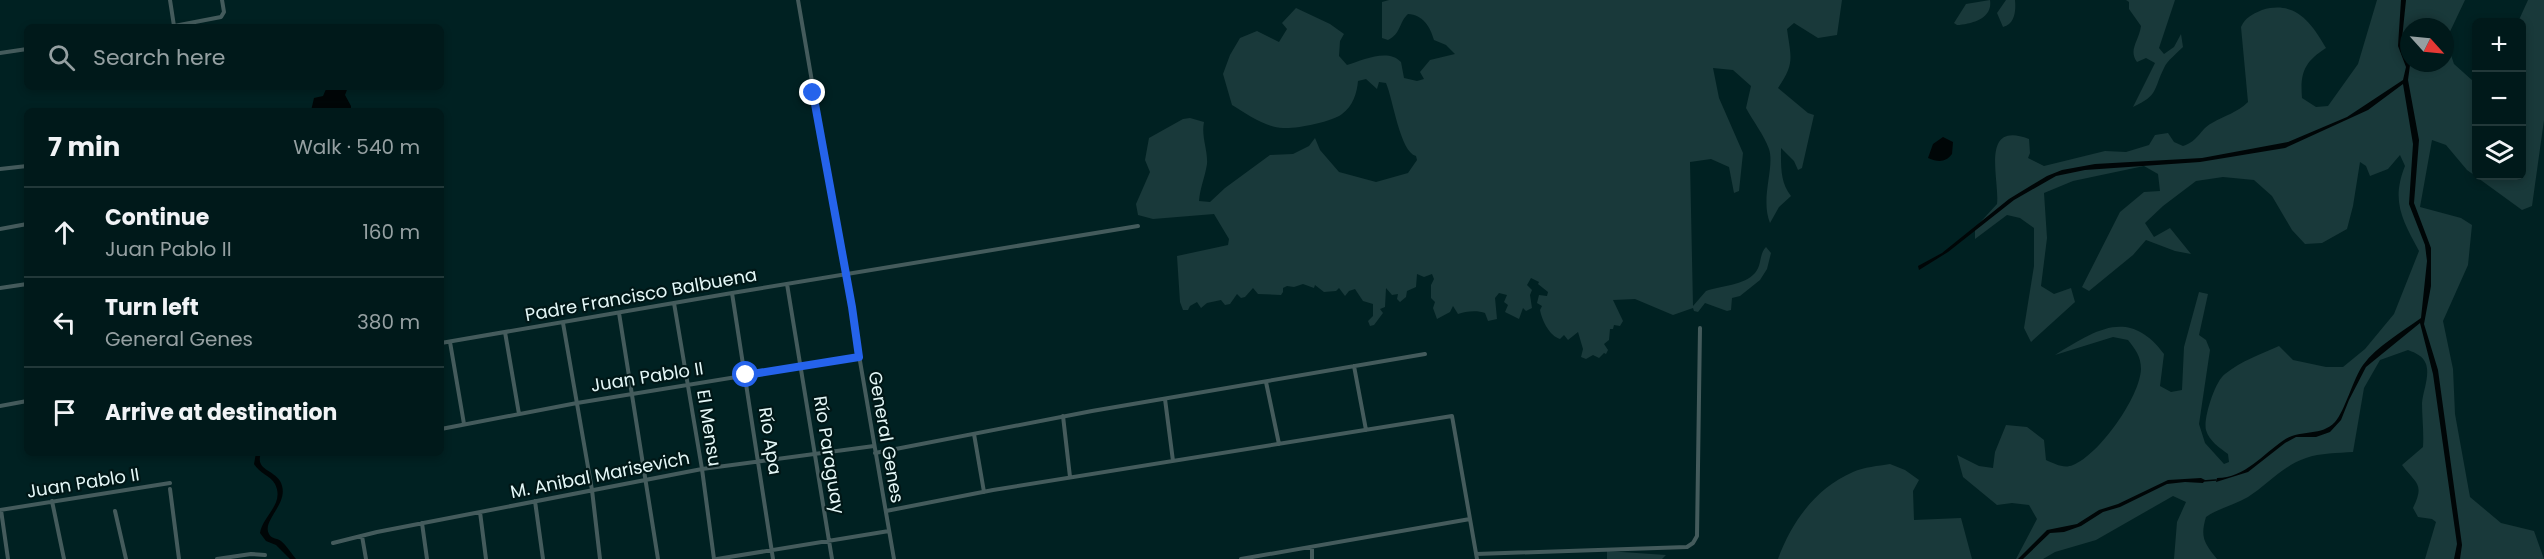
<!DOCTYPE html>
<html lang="en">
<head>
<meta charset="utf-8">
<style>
	body { margin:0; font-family:Poppins,sans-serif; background:#0e2627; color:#f1f3f6 }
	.controls { position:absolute; right:18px; top:18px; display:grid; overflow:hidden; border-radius:9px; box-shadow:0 3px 9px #0003 }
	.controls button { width:54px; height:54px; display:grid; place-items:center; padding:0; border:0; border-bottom:2px solid #223839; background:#00191a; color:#f1f3f6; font:30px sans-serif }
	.compass { position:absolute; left:2400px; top:18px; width:54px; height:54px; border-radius:50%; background:#00191a; box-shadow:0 3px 9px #0003; rotate:117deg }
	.stop { position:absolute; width:18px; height:18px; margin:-14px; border:4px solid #2563eb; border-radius:50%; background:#fff }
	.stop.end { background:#2563eb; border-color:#fff; box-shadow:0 2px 6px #0008 }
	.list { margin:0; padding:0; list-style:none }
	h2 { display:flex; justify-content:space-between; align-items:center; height:78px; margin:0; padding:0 24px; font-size:26px }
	h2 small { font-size:20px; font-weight:400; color:#95a0a2 }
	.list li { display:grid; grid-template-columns:39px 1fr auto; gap:18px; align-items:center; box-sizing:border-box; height:90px; padding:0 24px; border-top:2px solid #223839 }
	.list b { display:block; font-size:22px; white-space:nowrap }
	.list p { margin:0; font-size:20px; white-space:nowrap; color:#95a0a2 }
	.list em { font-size:20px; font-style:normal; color:#95a0a2 }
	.icon { flex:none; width:33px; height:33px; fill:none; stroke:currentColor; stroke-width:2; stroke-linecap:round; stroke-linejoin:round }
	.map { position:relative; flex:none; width:2544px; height:559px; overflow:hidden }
	.search { position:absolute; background:#00191a; box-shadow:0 3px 9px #0003; left:24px; top:24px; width:420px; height:66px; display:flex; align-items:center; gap:15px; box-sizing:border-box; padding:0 21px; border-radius:9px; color:#95a0a2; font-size:22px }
	.panel { position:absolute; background:#00191a; box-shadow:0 3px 9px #0003; left:24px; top:108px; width:420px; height:348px; border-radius:9px }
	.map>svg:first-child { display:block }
	.green { fill:#19393a; fill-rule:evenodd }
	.water { fill:#000607 }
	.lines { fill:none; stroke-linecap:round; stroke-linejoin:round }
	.stream { stroke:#000607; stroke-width:1.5 }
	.street { stroke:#445b5c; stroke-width:4 }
	.route { stroke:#2563eb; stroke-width:8 }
	.labels { text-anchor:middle; stroke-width:4.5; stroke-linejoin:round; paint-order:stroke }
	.street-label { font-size:18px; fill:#e4f7f7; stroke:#001717 }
</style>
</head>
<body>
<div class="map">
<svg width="2544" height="559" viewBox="0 0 2544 559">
	<rect width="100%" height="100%" fill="#002122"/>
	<path class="green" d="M1389 0H1842L1837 35 1818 38 1794 23 1787 29C1791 58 1795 63 1778 88L1808 113 1814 115 1802 168 1798 170 1794 161 1781 148C1781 166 1780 182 1791 196L1779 207 1770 223C1760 198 1775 168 1769 149 1764 135 1753 121 1746 108L1751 86 1733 70 1713 68 1719 98 1743 153 1739 191 1734 193 1729 167 1711 159 1690 162 1693 306 1706 291C1720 286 1745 285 1755 273 1762 265 1759 254 1766 247L1771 253 1767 269 1760 280 1740 296 1732 298 1731 310 1727 311 1705 303 1698 312 1694 311 1693 308 1673 315 1635 299 1613 300 1623 321 1620 326 1614 325 1613 329H1610L1609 340 1604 344 1608 350 1606 354 1604 353 1599 358 1593 355 1586 359 1581 357 1583 349 1578 332 1568 340 1564 335 1560 339C1550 336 1542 321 1540 310L1542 306 1537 303 1539 295 1547 296 1548 292 1538 284 1539 282 1531 278 1527 285 1532 290 1530 295 1532 308 1526 311 1523 308 1519 319 1505 312 1508 305 1504 302 1507 295 1499 293 1495 298 1497 319 1488 321 1485 313C1478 310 1465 311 1458 314L1453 306 1450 312 1437 319 1433 308 1435 302 1431 298V285L1434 279 1432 274 1424 277 1417 274 1416 287 1407 291 1406 297 1400 302 1397 299 1398 294 1392 295 1386 288 1385 307 1380 309 1383 313 1374 325 1370 326 1368 321 1373 316V304L1363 301 1355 289 1349 291 1345 296 1339 288 1336 291 1324 292 1315 285 1314 288 1303 284 1294 287 1287 286 1283 288V292L1281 295 1258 294 1253 288 1245 297 1241 298 1237 294 1230 304 1225 305 1221 300 1207 303 1201 308 1197 302 1190 306 1188 310H1183L1180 302 1177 256 1228 245 1229 239 1214 214 1153 219 1138 215 1136 204 1150 172 1145 160 1149 138 1183 119 1190 118 1204 122C1201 137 1208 150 1207 164 1205 177 1200 188 1199 201L1210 202 1225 188 1270 155 1293 154 1309 146 1315 138 1320 150 1339 172 1376 182 1408 173 1417 160 1416 156C1400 152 1393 99 1386 83L1379 82 1377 89 1366 79 1358 81C1357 93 1353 106 1342 114 1332 122 1296 129 1283 128 1264 127 1247 114 1232 105L1223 74 1230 55 1240 38 1257 31 1279 42 1287 29 1282 23 1296 8 1330 24 1344 34 1340 41 1339 56 1347 65C1363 60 1388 48 1401 62L1404 78 1417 81 1424 79 1420 72 1430 60 1455 54 1446 45 1434 40C1430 26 1423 15 1408 14 1399 22 1401 34 1388 40L1382 38V2Z
		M1990 0C1993 19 1971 24 1957 25L1954 23 1966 4Z
		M2006 0H2015C2016 11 2015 24 2003 27L1997 13Z
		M2126 0H2175L2159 48 2164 54 2174 47 2181 34 2183 47C2177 53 2167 61 2164 68 2153 90 2159 95 2133 107L2155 63 2146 58 2137 62C2128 50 2139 41 2141 26L2129 9V2Z
		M2377 0H2465L2446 40 2454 64 2473 81 2476 80V176H2522V22H2518L2528 0H2544V120L2532 206 2522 210 2467 170 2446 145 2432 140 2420 207 2461 218 2472 225 2468 265 2443 321 2453 369 2455 414 2470 497 2501 523 2534 531 2544 559H2425L2436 522 2432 519 2418 517 2413 508C2425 483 2416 484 2402 465L2423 447C2424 432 2422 417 2422 403 2423 391 2430 376 2426 364 2423 356 2416 353 2408 350L2380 360 2364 388 2353 452C2338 453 2320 453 2306 458 2284 465 2267 485 2248 497 2234 505 2219 508 2206 517 2200 537 2204 543 2217 559H2174L2177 522 2186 502 2173 496 2096 540 2055 552 2043 559H2016L2037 519 2029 505 2012 503 1997 505 1963 477 1957 455 1979 466 1993 468 1995 452 2006 425 2027 427 2044 440 2046 460C2055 464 2064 469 2073 465 2099 455 2140 397 2141 369 2141 356 2135 349 2128 340L2113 337 2055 355C2096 330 2129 307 2164 354L2160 386 2171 392 2182 390 2184 347 2199 292 2208 294 2199 335 2206 340 2210 350 2199 424 2205 443 2224 464 2229 462 2228 454C2220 448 2209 441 2206 430 2203 419 2215 381 2225 374 2241 361 2261 354 2279 346L2293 360 2326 367H2343L2365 349 2394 314 2419 251C2402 219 2391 201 2405 166L2400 155 2388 169 2370 176 2366 166 2360 162 2353 206 2347 229 2322 243 2305 244 2292 230 2272 196 2254 180 2223 177 2196 181 2163 206 2145 223 2154 237 2170 228 2191 254 2175 251 2146 240 2133 255 2089 291 2082 287 2120 212 2144 192 2160 191 2158 174 2144 166 2073 181 2044 193 2047 238 2041 286 2054 294 2071 288 2075 302 2031 342 2024 328 2034 266V228L2020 218 2007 215 1975 239V228L1997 204C2000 180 1979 120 2029 139L2030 153 2028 158 2044 166 2105 151 2126 152 2149 145 2155 135 2168 133 2174 142 2183 146C2199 141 2199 130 2212 123 2225 115 2237 113 2248 102L2241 27C2246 17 2251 15 2262 10 2295 0 2311 22 2326 48 2304 62 2300 73 2302 98L2316 107 2328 106 2358 64ZM2409 27H2445V63H2409Z
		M1890 464 1905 470 1919 480 1913 491 1914 520 1961 518 1972 559H1778C1792 521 1816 488 1853 472 1864 467 1878 466 1890 464Z
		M1607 551 1666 555 1662 559H1607Z"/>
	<path class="water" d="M2401 0H2406L2402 39 2410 65 2408 80 2419 140 2414 203 2431 248V286L2424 324 2438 370 2462 545 2460 559H2454L2457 544 2433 374 2420 323 2366 367 2349 400 2341 420 2330 432 2316 437H2296L2285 443 2248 472 2216 482 2217 478C2245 478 2263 454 2284 440 2300 429 2321 437 2335 422 2345 411 2353 379 2363 365 2377 346 2402 332 2421 318L2427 261 2425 245 2409 204 2413 144 2403 84 2368 110 2285 148 2200 162 2085 170 2056 176 2014 200 1948 252 1919 270 1918 266 1942 253 2009 199 2047 176 2062 170 2095 164 2202 158 2288 142 2347 117 2403 80 2406 67 2398 46Z
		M327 87H348L345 95 351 106V111H311L314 98 323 96Z
		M1943 137 1953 142 1952 154C1945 163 1938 162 1928 158L1933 144Z
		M256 453H261C255 470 272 469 280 481 292 502 261 520 269 534 271 539 277 538 281 541 286 545 292 554 296 559H290L276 545 266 541 260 533C263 515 285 504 275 484 271 476 259 473 254 464Z
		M2201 478 2205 480 2203 483 2185 482 2167 484 2120 507 2103 512 2081 526 2064 532 2050 533 2023 559H2018L2047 530 2077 524 2099 510 2118 504 2168 480Z"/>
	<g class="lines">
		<path class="stream" d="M2203 481 2216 480"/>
		<path class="street" d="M170 0 174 26
			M798 0 894 559
			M169 27 221 17 224 12 222 0
			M0 53 27 49
			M0 169 27 166
			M0 229 27 224
			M787 284 832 559
			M0 288 27 284
			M732 293 773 559
			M674 303 702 469 714 559
			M619 313 658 559
			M563 323 592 490 600 559
			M505 332 519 414
			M450 342 464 424
			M441 343 732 293 1138 226
			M1354 366 1366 430
			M1266 382 1279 444
			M1165 399 1173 461
			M0 406 27 401
			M1063 416 1070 477
			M441 429 577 403 859 357
			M974 434 984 492
			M875 453 1092 411 1425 354
			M170 489 179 559
			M52 501 64 559
			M535 501 543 559
			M0 510 170 483
			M1 510 8 559
			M115 511 126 559
			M886 511 993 490 1452 416 1477 559
			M480 512 486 559
			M422 523 427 559
			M362 536 366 559
			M333 543 377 532 702 469 874 446
			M1312 547V559
			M1476 554 1687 547 1693 543 1697 536 1700 328
			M217 559 251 554 265 555
			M717 559 889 531
			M1241 559 1470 519"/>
	</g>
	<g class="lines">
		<path class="route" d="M746 375 859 357 852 307 813 93"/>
	</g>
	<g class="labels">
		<g class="street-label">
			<text transform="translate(641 295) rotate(-10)" y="6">Padre Francisco Balbuena</text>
			<text transform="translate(647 377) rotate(-9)" y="6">Juan Pablo II</text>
			<text transform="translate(709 428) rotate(81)" y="6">El Mensu</text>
			<text transform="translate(886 437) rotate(80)" y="6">General Genes</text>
			<text transform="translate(770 441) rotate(81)" y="6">Río Apa</text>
			<text transform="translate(829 455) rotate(81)" y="6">Río Paraguay</text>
			<text transform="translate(600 475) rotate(-11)" y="6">M. Anibal Marisevich</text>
			<text transform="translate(83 483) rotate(-9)" y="6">Juan Pablo II</text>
		</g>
	</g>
</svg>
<div class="controls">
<button>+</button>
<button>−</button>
<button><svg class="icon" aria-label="layers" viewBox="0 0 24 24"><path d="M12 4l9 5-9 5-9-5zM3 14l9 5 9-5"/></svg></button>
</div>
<svg class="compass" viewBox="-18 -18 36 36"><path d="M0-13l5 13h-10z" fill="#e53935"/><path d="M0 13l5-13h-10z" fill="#95a0a2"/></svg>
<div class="stop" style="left:746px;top:375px"></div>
<div class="stop end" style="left:813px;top:93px"></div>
<div class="search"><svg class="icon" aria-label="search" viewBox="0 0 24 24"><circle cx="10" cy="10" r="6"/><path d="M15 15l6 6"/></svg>Search here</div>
<section class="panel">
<h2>7 min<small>Walk · 540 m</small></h2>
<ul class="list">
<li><svg class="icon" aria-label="ahead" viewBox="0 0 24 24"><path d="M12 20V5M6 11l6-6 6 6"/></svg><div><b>Continue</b><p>Juan Pablo II</p></div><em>160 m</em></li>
<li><svg class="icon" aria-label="left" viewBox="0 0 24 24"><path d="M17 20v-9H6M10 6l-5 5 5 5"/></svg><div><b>Turn left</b><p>General Genes</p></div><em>380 m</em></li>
<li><svg class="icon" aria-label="arrive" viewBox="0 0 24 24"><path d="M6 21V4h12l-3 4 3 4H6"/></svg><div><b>Arrive at destination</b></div></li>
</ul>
</section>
</div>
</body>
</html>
